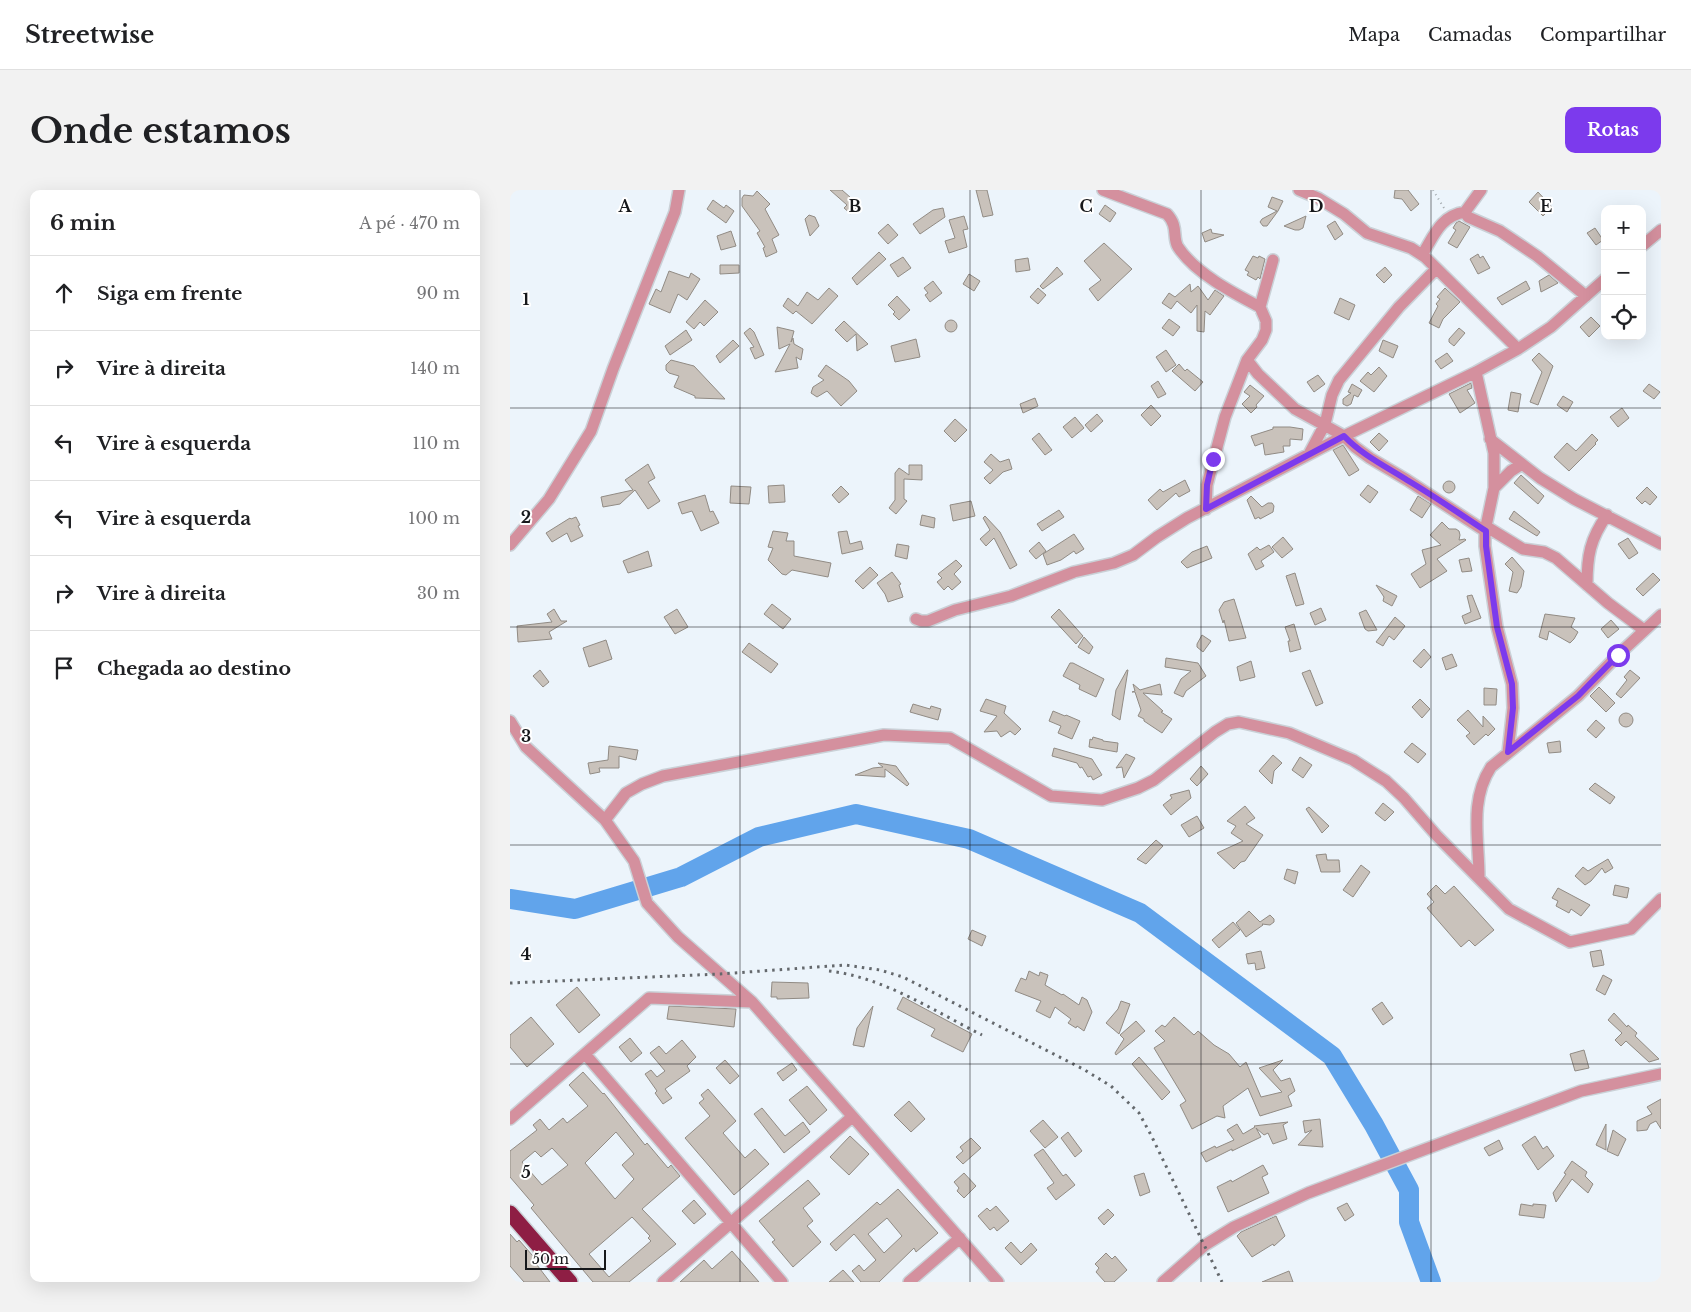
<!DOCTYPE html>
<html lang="pt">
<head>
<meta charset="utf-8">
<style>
	body { margin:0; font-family:"Libre Baskerville",serif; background:#f2f2f2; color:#202124 }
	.controls { position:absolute; right:15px; top:15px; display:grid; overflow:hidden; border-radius:10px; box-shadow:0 5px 20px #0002 }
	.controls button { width:45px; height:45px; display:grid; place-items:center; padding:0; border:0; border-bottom:1px solid #e0e0e0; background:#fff; color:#202124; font:25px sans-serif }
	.scale { position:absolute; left:15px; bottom:12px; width:81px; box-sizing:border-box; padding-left:5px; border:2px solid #16181b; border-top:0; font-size:14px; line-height:18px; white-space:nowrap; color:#16181b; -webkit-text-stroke:4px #fff; paint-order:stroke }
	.stop { position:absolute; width:15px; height:15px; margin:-11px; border:4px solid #7c3aed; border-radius:50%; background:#fff }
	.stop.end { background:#7c3aed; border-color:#fff; box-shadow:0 1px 5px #0008 }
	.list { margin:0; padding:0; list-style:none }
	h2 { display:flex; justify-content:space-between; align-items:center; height:65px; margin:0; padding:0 20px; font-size:21px }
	h2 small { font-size:16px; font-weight:400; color:#757577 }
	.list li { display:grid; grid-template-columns:32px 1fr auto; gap:15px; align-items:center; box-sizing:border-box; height:75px; padding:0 20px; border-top:1px solid #e0e0e0 }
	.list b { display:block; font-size:19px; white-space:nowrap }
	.list em { font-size:16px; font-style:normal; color:#757577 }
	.icon { flex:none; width:28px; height:28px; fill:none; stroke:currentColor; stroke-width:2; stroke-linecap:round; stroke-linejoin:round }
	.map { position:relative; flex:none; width:1151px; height:1092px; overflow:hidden; border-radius:10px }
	header { display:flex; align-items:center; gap:30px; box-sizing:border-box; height:70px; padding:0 25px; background:#fff; border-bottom:1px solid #e0e0e0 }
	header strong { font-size:24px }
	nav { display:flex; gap:28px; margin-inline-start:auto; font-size:18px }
	.intro { display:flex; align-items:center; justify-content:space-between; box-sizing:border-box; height:120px; padding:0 30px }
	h1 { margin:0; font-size:35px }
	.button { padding:12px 22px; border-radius:10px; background:#7c3aed; color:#fff; font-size:18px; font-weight:700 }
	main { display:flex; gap:30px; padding:0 30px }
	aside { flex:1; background:#fff; border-radius:10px; box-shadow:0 5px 20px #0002 }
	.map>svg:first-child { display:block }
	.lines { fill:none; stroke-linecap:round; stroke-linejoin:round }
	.river { stroke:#61a4eb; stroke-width:20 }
	.building { fill:#c9c2bb; stroke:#918b84; fill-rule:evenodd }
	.minor-casing { stroke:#cad1d7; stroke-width:14 }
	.highway-casing { stroke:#cad1d7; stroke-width:18 }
	.path { stroke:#a3a9ae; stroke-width:2; stroke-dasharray:1 4; stroke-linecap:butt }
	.minor { stroke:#d4909e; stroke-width:11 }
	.highway { stroke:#8e1e44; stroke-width:15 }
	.rail { stroke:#64686c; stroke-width:3; stroke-dasharray:2.5 5; stroke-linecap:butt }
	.route { stroke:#7c3aed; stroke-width:6 }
	.grid { fill:none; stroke:#16181b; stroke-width:1; stroke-opacity:0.55 }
	.grid-label { font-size:16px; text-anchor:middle; font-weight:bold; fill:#16181b; stroke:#fff; stroke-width:4; stroke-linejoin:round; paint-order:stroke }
</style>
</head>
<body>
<header>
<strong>Streetwise</strong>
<nav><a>Mapa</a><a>Camadas</a><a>Compartilhar</a></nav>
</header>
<div class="intro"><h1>Onde estamos</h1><a class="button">Rotas</a></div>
<main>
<aside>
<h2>6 min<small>A pé · 470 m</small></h2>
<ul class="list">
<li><svg class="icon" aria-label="ahead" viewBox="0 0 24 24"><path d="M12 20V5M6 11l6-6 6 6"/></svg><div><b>Siga em frente</b></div><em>90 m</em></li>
<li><svg class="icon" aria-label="right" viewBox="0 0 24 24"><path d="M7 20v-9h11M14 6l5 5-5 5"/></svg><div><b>Vire à direita</b></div><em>140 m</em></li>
<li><svg class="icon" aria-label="left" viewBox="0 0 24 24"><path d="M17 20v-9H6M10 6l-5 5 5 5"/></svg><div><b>Vire à esquerda</b></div><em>110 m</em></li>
<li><svg class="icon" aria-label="left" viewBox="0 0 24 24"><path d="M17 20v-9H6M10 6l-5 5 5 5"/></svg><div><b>Vire à esquerda</b></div><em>100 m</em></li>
<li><svg class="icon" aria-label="right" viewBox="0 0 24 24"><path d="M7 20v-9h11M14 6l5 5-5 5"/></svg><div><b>Vire à direita</b></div><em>30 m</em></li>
<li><svg class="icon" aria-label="arrive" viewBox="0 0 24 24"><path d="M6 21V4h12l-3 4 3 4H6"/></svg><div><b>Chegada ao destino</b></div></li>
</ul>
</aside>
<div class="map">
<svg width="1151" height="1092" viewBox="0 0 1151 1092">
	<rect width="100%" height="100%" fill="#ecf4fb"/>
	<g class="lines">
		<path class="river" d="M0 709 65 719 171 687 249 647 346 624 459 649 630 723 822 866 864 935 899 1000V1032L921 1092"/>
	</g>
	<path class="building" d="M320 0H332L349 15 341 24 334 18 337 15Z
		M466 0H477L483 25 473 27Z
		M885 0H898L909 14 901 21 892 9 884 8Z
		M247 1 260 14 255 19 269 45 262 49 267 62 256 67 253 58 255 57 247 43 250 41 232 16V8L234 5 243 6Z
		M1028 2 1042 17 1033 26 1019 12Z
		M762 7 773 11 768 21 757 36H753L750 32 752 29 767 21 758 17Z
		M203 10 214 18 216 15 224 21 216 33 197 19Z
		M595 15 606 23 600 32 589 24Z
		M433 18 435 27 410 44 403 34 423 20Z
		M299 25 305 27 309 36 300 46 295 29Z
		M454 26 458 39 453 40 457 57 439 63 435 51 445 48 439 30Z
		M796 26 793 38 789 40H785L774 36Z
		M825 31 833 44 825 50 817 36Z
		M949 31 960 37 947 58 938 53 946 40 943 38 946 33Z
		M378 34 388 45 378 54 368 43Z
		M1085 38 1093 50 1086 55 1077 43Z
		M701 39 702 43 714 45 695 52 692 43Z
		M221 41 226 56 211 60 207 46Z
		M594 53 622 79 588 111 579 99 591 90 574 71Z
		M369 62 376 69 347 95 342 88Z
		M968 64 970 68 973 66 980 78 968 84 960 69Z
		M743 66 748 68 749 66 755 69 750 89 748 87 746 90 737 85 739 82 735 80Z
		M393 67 401 78 388 87 380 75Z
		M518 68 520 80 506 82 505 70Z
		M210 75H229V83L210 84Z
		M547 77 553 84 533 99 530 96Z
		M875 77 882 85 874 93 866 85Z
		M159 81 179 88 181 83 190 89 177 110 168 104 160 123 139 114 146 99 151 102Z
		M459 84 470 91 464 101 453 94Z
		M1039 85 1048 93 1031 102 1029 91Z
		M423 91 432 103 420 112 415 105 418 103 414 98Z
		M1016 91 1020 99 992 115 987 108Z
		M680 94 681 102 688 96 698 110 705 100 714 106 700 125 695 121 694 142 687 141V115L681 123 667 111 661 119 652 113 659 103 665 107Z
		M319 98 328 106 302 134 286 121 283 124 273 116 278 108 288 116 297 102 308 110Z
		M528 98 536 105 528 114 520 107Z
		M935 98 950 112 933 129 929 138 919 133 928 116 926 114 930 109 927 107Z
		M387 106 400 120 389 130 383 124 385 122 378 115Z
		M830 108 845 115 839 130 824 123Z
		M195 110 208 122 194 136 190 132 184 139 176 132Z
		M1081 127 1090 136 1079 147 1070 137Z
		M659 129 670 137 663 146 652 138Z
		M435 136a6 6 0 1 1 12 0a6 6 0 1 1-12 0Z
		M334 131 358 154 347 161 346 144 337 152 325 140Z
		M267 137 284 141 281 152 283 148 284 154 293 159 291 170 286 167 288 178 265 182 280 154 269 159Z
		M240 138 244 142 254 165 245 169 240 158 244 157 234 143Z
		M949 138 955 143 944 156 939 152V149Z
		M176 140 182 150 160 165 155 156Z
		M406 149 410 167 385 172 381 156Z
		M223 150 229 156 210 173 206 166Z
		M873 150 888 156 883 168 869 161Z
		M656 160 666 175 656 182 646 167Z
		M937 163 943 171 931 179 925 171Z
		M1029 163 1043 176 1028 215 1020 212 1032 182 1022 170Z
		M161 170 184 176 215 209 185 208V206L164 197 169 186 159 183 156 180V175Z
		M669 174 675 181 677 179 693 192 685 201 662 181Z
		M316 175 339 191 347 201 331 216 317 201 307 207 301 203 303 197 314 190 308 186Z
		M869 177 877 186 864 202 850 191 858 182 861 185Z
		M808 185 815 194 804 202 797 192Z
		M648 191 656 204 648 208 641 196Z
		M961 193 962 198 957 200 965 213 950 223 939 204Z
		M842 194 852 200 848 207 844 205 841 214 837 216 833 214V209L841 203 838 202Z
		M1139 194 1150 202 1144 209 1133 201Z
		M740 195 754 206 746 215 747 217 741 223 732 214 740 206 734 202Z
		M1001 202 1011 204 1008 222 998 220Z
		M1053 206 1063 212 1057 222 1047 215Z
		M525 208 528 216 513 223 510 214Z
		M641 215 651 226 641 236 631 225Z
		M1112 218 1119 228 1108 237 1100 227Z
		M587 224 593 231 581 242 575 235Z
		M565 227 574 238 562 248 553 237Z
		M445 229 457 240 445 252 434 241Z
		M763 237H780L793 239 792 250 780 249V256H773L774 262 755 265 753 253 745 256 741 246 763 239Z
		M529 243 542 260 535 265 522 249Z
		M869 243 878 251 869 261 860 252Z
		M1082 244 1088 250 1085 253 1086 254 1059 281 1044 267 1057 253 1066 261Z
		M833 255 849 280 839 286 823 260Z
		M481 264 490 272 499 269 502 279 493 282 480 294 474 288 483 280 474 272Z
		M138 274 145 288 138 292 150 311 138 319 125 300 110 314 93 317 91 307 123 300 115 290Z
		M399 275H412V290L394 289V309L397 311 386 324 379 318 385 310V283L389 278 399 285Z
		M1011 285 1034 306 1028 314 1004 293Z
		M675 290 680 301 669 307 666 303 647 320 638 310 650 299 653 302Z
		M933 297a6 6 0 1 1 12 0a6 6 0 1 1-12 0Z
		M274 295 275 312 259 313 258 296Z
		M858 295 868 302 860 313 850 305Z
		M221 296 241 297 239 314 220 313Z
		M331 296 339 304 329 313 322 305Z
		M1137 297 1147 307 1140 315 1135 311 1132 314 1126 308Z
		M195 305 200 322 203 321 209 333 191 341 182 321 172 324 168 313Z
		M741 306 752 317 758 313H762L764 316 763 322 750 329 749 327 745 329 737 310Z
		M908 306 921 314 912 328 900 320Z
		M461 311 465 326 443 331 440 315Z
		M549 320 554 327 532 341 527 334Z
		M1004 321 1030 342 1027 346 999 329Z
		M412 325 425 328 424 338 410 335Z
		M475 326 490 342 507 375 500 379 484 348 476 356 470 349 480 340 473 328Z
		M66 327 70 335 68 336 73 346 61 352 57 343 42 352 36 343 60 328 61 329Z
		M932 332 939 339H946L949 341 950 345 949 350 955 349 956 350 927 369 937 381 910 398 901 384 916 374 912 360 931 355 920 345Z
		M263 341 278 343 276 351H284V366L321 373 318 387 282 380 276 385 272 384 258 370 263 358 258 357Z
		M337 341 340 354 351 351 353 359 332 364 328 342Z
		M564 344 574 359 566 364 564 361 551 370 537 375 533 364Z
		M773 347 783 359 772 368 762 357Z
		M1118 348 1128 363 1119 369 1108 354Z
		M529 352 536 361 526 369 519 361Z
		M387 354 399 356 397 369 385 366Z
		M759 355 764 362 751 371 754 376 746 380 738 364 747 357 750 360Z
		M697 356 702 368 677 378 671 372 682 362Z
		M138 361 142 376 118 383 113 371Z
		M1002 367 1014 381 1011 397 1007 403 999 401 1003 382 995 374Z
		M959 368 962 381 952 382 949 370Z
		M446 370 452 376 444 384 451 392 442 400 438 396 434 400 427 392 432 388 428 384Z
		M360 377 368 385 353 399 345 391Z
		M382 382 391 394 389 395 393 407 378 412 375 404 367 393Z
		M785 383 794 414 786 416 776 386Z
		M1143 383 1150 390 1133 406 1126 399Z
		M866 395 887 406 882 416 873 411 874 407Z
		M962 405 971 428 955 434 952 426 961 422 957 406Z
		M724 409 736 448 719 451 714 430 713 433 709 420 714 412Z
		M262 414 281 429 273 439 254 424Z
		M811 418 816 430 805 435 800 423Z
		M44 419 51 431H57L39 442 42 449 8 452 7 436 42 432 37 424Z
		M167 419 178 437 165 444 154 427Z
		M549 419 573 446 566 454 541 427Z
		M856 420 867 440 858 441 855 439 849 423Z
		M1035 424 1065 428 1061 437 1068 442 1064 449 1060 453 1039 441 1037 450 1029 447Z
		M885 427 895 436 884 450 879 446 873 456 866 452Z
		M1101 430 1109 439 1098 448 1091 439Z
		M784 434 791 459 780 462 778 451H780L775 437Z
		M692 445 701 451 693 462 687 457V454Z
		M574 447 583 457 579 464 568 457Z
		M96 450 102 469 79 477 73 458Z
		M239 453 268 474 261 483 232 462Z
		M914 459 921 467 911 478 903 471Z
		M942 464 947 476 936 480 932 468Z
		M656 468 688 473 696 486 676 501 673 507 664 503 671 489 681 481 655 477Z
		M741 471 745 487 730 491 727 477Z
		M560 473H563L594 489 586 507 569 499 570 495 553 486Z
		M30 480 39 492 33 497 23 486Z
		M617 480H618L610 530 602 525 606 500Z
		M800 480 813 513 806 516 792 483Z
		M1120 480 1130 488 1111 508 1106 504 1117 490 1114 487Z
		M623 494 630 500 650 494 652 505 633 503 653 521 651 522 662 529 652 543 634 531V529L628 526 631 520 625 502H622L625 501Z
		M1089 497 1105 513 1096 522 1080 506Z
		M974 498 987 499 986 515H974Z
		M476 509 496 516 494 523 511 539 505 545 500 541 491 547 487 541 474 542 487 526 470 521Z
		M910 509 920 519 912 528 902 517Z
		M403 514 420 519 421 516 431 519 428 530 400 522Z
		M958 520 973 537V526L985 539 978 546 976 544 964 555 956 546 960 543 947 530Z
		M543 521 555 526 556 525 570 531 562 549 548 543 551 536 539 531Z
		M1109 530a7 7 0 1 1 14 0a7 7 0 1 1-14 0Z
		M1086 530 1095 538 1086 548 1077 540Z
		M583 547 593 550V551L608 553 607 562 579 557 580 549 582 550Z
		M1050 551 1051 562 1039 563 1037 553Z
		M902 553 916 564 908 573 894 562Z
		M99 556 128 560 126 570 109 566V578H89L90 582 80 584 78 573 98 570Z
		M544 558 582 569 592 585 583 590 581 586 578 587 572 577 570 578 567 573 542 566Z
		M616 564 625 568 614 588 612 577 606 578Z
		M763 565 772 573 764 581 762 594 749 581Z
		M790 567 802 575 793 588 782 580Z
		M368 573 386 576 399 594 397 596 375 579V587L345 585 363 578 373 577Z
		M691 576 698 584 687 596 680 589Z
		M1085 593 1105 607 1100 614 1079 599Z
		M679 600 681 608 661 625 653 615 662 608 660 605Z
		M873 613 884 622 875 631 865 623Z
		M735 616 745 628 736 634 753 645 735 671 731 672 724 679 707 663 733 651 721 643 726 636 717 631Z
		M799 617 819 636 812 643 796 619Z
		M687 626 694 638 679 647 671 635Z
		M646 650 653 656 636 674 627 669Z
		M816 664 817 670H829L830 682H811L806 665Z
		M1098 669 1103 678 1095 683 1092 678 1081 691 1075 695 1065 686 1073 677 1078 681Z
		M851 675 860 682 843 707 833 700Z
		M777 679 788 682 785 694 774 689Z
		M926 695 935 704 944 696 984 740 965 756 959 750 951 757 917 718 924 712 917 704Z
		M1105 695 1119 698 1117 708 1103 705Z
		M1048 698 1080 715 1071 726 1061 719 1059 723 1046 716 1048 711 1042 708Z
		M739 721 750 732 760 725 764 729V732L760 735 752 734 753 735 736 747 726 733Z
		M723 732 730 740 709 758 702 750Z
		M462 740 476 746 472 756 458 749Z
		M1091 760 1094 775 1083 777 1080 762Z
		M751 761 755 778 746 780 745 773 738 774 736 764Z
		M519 781 529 786 530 782 538 785 535 795 552 805 553 804 569 815 572 807 577 810 582 822 574 841 567 836 566 838 558 833 561 829 545 817 540 828 526 821 531 811 505 801 511 788 516 790Z
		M1093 785 1102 790 1095 805 1086 800Z
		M262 792 298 793 299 808 267 809V807H261Z
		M67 797 90 825 69 843 46 815Z
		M393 807 462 844 453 862 421 846 425 839 387 819Z
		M611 811 620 814 609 844 596 833 608 819Z
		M872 812 883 828 873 835 862 819Z
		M159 816 226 819 224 837 157 829Z
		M363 816 354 857 343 855 347 838Z
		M1104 823 1117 837 1118 835 1127 843 1125 846 1149 869 1139 872 1116 851 1111 856 1105 850 1112 843 1098 830Z
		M21 827 44 854 17 877 0 857V845Z
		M664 827 684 845 688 841 704 855 719 864 730 877 736 872 751 907 772 902 749 878 773 870 763 880 771 891 780 888 785 901 778 906 782 916 750 926 738 898 713 916 715 928 707 926 682 939 670 915 676 911 644 858 655 851 645 841 652 835 655 837Z
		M626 831 635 841 606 865 605 863 614 849 610 845Z
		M120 848 132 863 121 872 109 857Z
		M172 850 186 867 177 876 180 881 155 899 162 908 153 914 145 903 147 901 135 884 141 880 147 887 155 881 140 863 149 856 156 864Z
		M1074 860 1079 878 1065 881 1060 864Z
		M629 867 660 902 652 910 622 874Z
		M215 870 229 886 220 894 206 878Z
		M282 873 287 880 273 891 267 883Z
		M73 882 93 904 94 903 135 955 137 953 158 978 161 975 170 986 132 1019 166 1054 119 1092H83L21 1018 24 1015 0 987V961L27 940 23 935 30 929 39 940 53 928 57 933 78 916 59 895ZM106 942 124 964 112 975 124 989 105 1009 75 973ZM42 958 58 975 32 995 12 972 25 961 31 967ZM122 1027 140 1046 138 1048 141 1051 99 1087 79 1064Z
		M297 896 317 920 300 935 279 910Z
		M198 899 226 931 213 943 235 968 245 959 259 974 224 1005 175 948 200 926 189 913 194 909 191 905Z
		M1151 909V939L1146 931 1140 934 1137 940 1127 941V931L1142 924 1137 917Z
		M399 911 415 929 401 942 384 925Z
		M252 918 275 946 293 932 300 942 274 963 244 924Z
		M810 929 813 957 788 955 802 940 795 943 793 931Z
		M533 930 548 947 535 958 520 941Z
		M778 932 773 935 777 949 763 954 758 943 754 945 746 938 751 947 722 961V959L696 972 691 963 705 956 706 958 724 950 717 940 727 934 733 944 745 937 744 936Z
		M1096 934V960L1086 955Z
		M1103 940 1116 949 1108 966 1097 961Z
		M558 942 572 961 565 967 551 948Z
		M340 946 359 964 339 985 320 967Z
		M1025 946 1033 959 1037 956 1044 966 1028 980 1012 955Z
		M461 948 471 958 453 974 446 967 453 961 450 957Z
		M989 950 993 959 979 966 974 958Z
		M533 959 553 986 556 984 565 995 546 1010 537 998 544 993 524 965Z
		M1062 971 1077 982 1075 986 1083 994 1078 1003 1062 989 1046 1012 1043 1003 1056 984 1054 983Z
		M753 975 758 984 752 987 759 1003 718 1022 707 997 721 990 722 992Z
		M454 983 466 996 454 1008 447 1001 449 998 444 992Z
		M634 983 640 1002 630 1006 624 986Z
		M298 990 310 1004 293 1018 303 1031 297 1036 311 1052 283 1077 262 1052 265 1050 249 1031Z
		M388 999 428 1043 406 1062 404 1058 369 1092H351L342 1081 349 1075 354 1081 366 1070 344 1044 326 1061 320 1054 367 1012 370 1015ZM377 1028 392 1046 374 1063 358 1044Z
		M184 1010 196 1024 184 1034 172 1021Z
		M837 1013 844 1025 835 1031 827 1018Z
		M1011 1014 1023 1016V1014L1036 1015 1034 1028 1009 1025Z
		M486 1016 499 1031 487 1041 484 1037 480 1040 468 1026 477 1018 480 1021Z
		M598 1019 604 1025 594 1035 588 1028Z
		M766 1026 775 1046 764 1056 763 1054 742 1067 727 1046 731 1042Z
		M0 1044 7 1052 9 1050 29 1073 27 1075 40 1092H14L0 1076Z
		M501 1052 511 1063 521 1053 527 1060 511 1075 495 1058Z
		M222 1061 249 1092H170L194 1070 202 1079Z
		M596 1063 602 1069 605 1066 617 1080 604 1092H595L586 1082 589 1078 585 1074Z
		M333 1080 344 1092H319Z
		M779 1081 783 1092H752Z"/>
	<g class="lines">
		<g class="minor-casing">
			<path id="minor" d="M593 0 657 24C669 37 662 47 668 57 685 83 723 103 750 117
				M789 0 808 8 834 24 857 43 901 58 915 67 1008 159
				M971 0 955 22 958 27 990 41 1027 66 1076 106
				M1132 56 1151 40
				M912 65C924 46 930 26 955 22
				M737 170 748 184 785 219 834 246 845 257 860 268 897 290 975 341
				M966 182 984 263V298L975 341V356L987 437 1002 494 1003 518 998 562
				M980 249 1030 288 1064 309 1151 354
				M799 264 815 234 822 205 829 190 889 117 926 79
				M984 298 1001 281 1012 274
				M696 319 697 295 715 227 737 170 752 150 756 140V131L750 117 763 70
				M977 337 1013 359 1034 362 1046 368 1098 413 1134 440
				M0 355 39 309 81 241 103 179 165 22 169 0
				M1077 395C1077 366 1080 349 1097 325
				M406 429 411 431H418L445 420 501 406 564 382 604 373 623 365 647 347 677 328 834 246 966 182 1008 159 1041 137 1095 89
				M0 531 16 557 95 630 124 671 137 713 168 747 242 812 488 1092
				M95 630 116 603 132 594 153 586 374 545 440 548 541 606 592 610 628 598 644 590 705 542 718 534 729 532 779 543 843 570 876 591 894 608 927 646 999 719 1060 752 1121 739 1151 709
				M969 687C969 649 959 611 981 577L1068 506 1108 465 1151 425
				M75 864 272 1092
				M0 929 139 808 242 812
				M153 1092 342 927
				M399 1092 450 1048
				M653 1092 695 1055 724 1037 798 1003 1071 901 1151 884"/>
		</g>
		<g class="highway-casing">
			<path id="highway" d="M0 1023 60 1092"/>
		</g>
		<path class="path" d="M923 0 934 18"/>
		<use href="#minor" class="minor"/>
		<use href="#highway" class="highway"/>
		<path class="rail" d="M319 781C373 787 424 821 472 845
			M0 793 210 784 335 775 370 780 393 787 573 879 601 896 629 923 641 945 712 1092"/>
	</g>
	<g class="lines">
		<path class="route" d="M703 269 697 295 696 319 834 246C852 265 875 276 897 290 924 306 950 324 976 341V356L987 437 1002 494 1003 518 998 562 1068 506 1108 465"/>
	</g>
	<path class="grid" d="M230 0V1092M460 0V1092M691 0V1092M921 0V1092M0 218H1151M0 437H1151M0 655H1151M0 874H1151"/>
	<g class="grid-label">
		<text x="115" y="22">A</text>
		<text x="345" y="22">B</text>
		<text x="576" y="22">C</text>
		<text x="806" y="22">D</text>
		<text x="1036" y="22">E</text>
		<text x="16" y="115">1</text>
		<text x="16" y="333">2</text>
		<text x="16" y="552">3</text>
		<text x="16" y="770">4</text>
		<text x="16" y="988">5</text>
	</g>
</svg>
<div class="controls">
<button>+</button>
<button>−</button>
<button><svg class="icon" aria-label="locate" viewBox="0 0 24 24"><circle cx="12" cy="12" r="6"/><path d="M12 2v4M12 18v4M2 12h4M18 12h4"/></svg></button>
</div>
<div class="scale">50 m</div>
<div class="stop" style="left:1108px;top:465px"></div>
<div class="stop end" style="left:703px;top:269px"></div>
</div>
</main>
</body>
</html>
